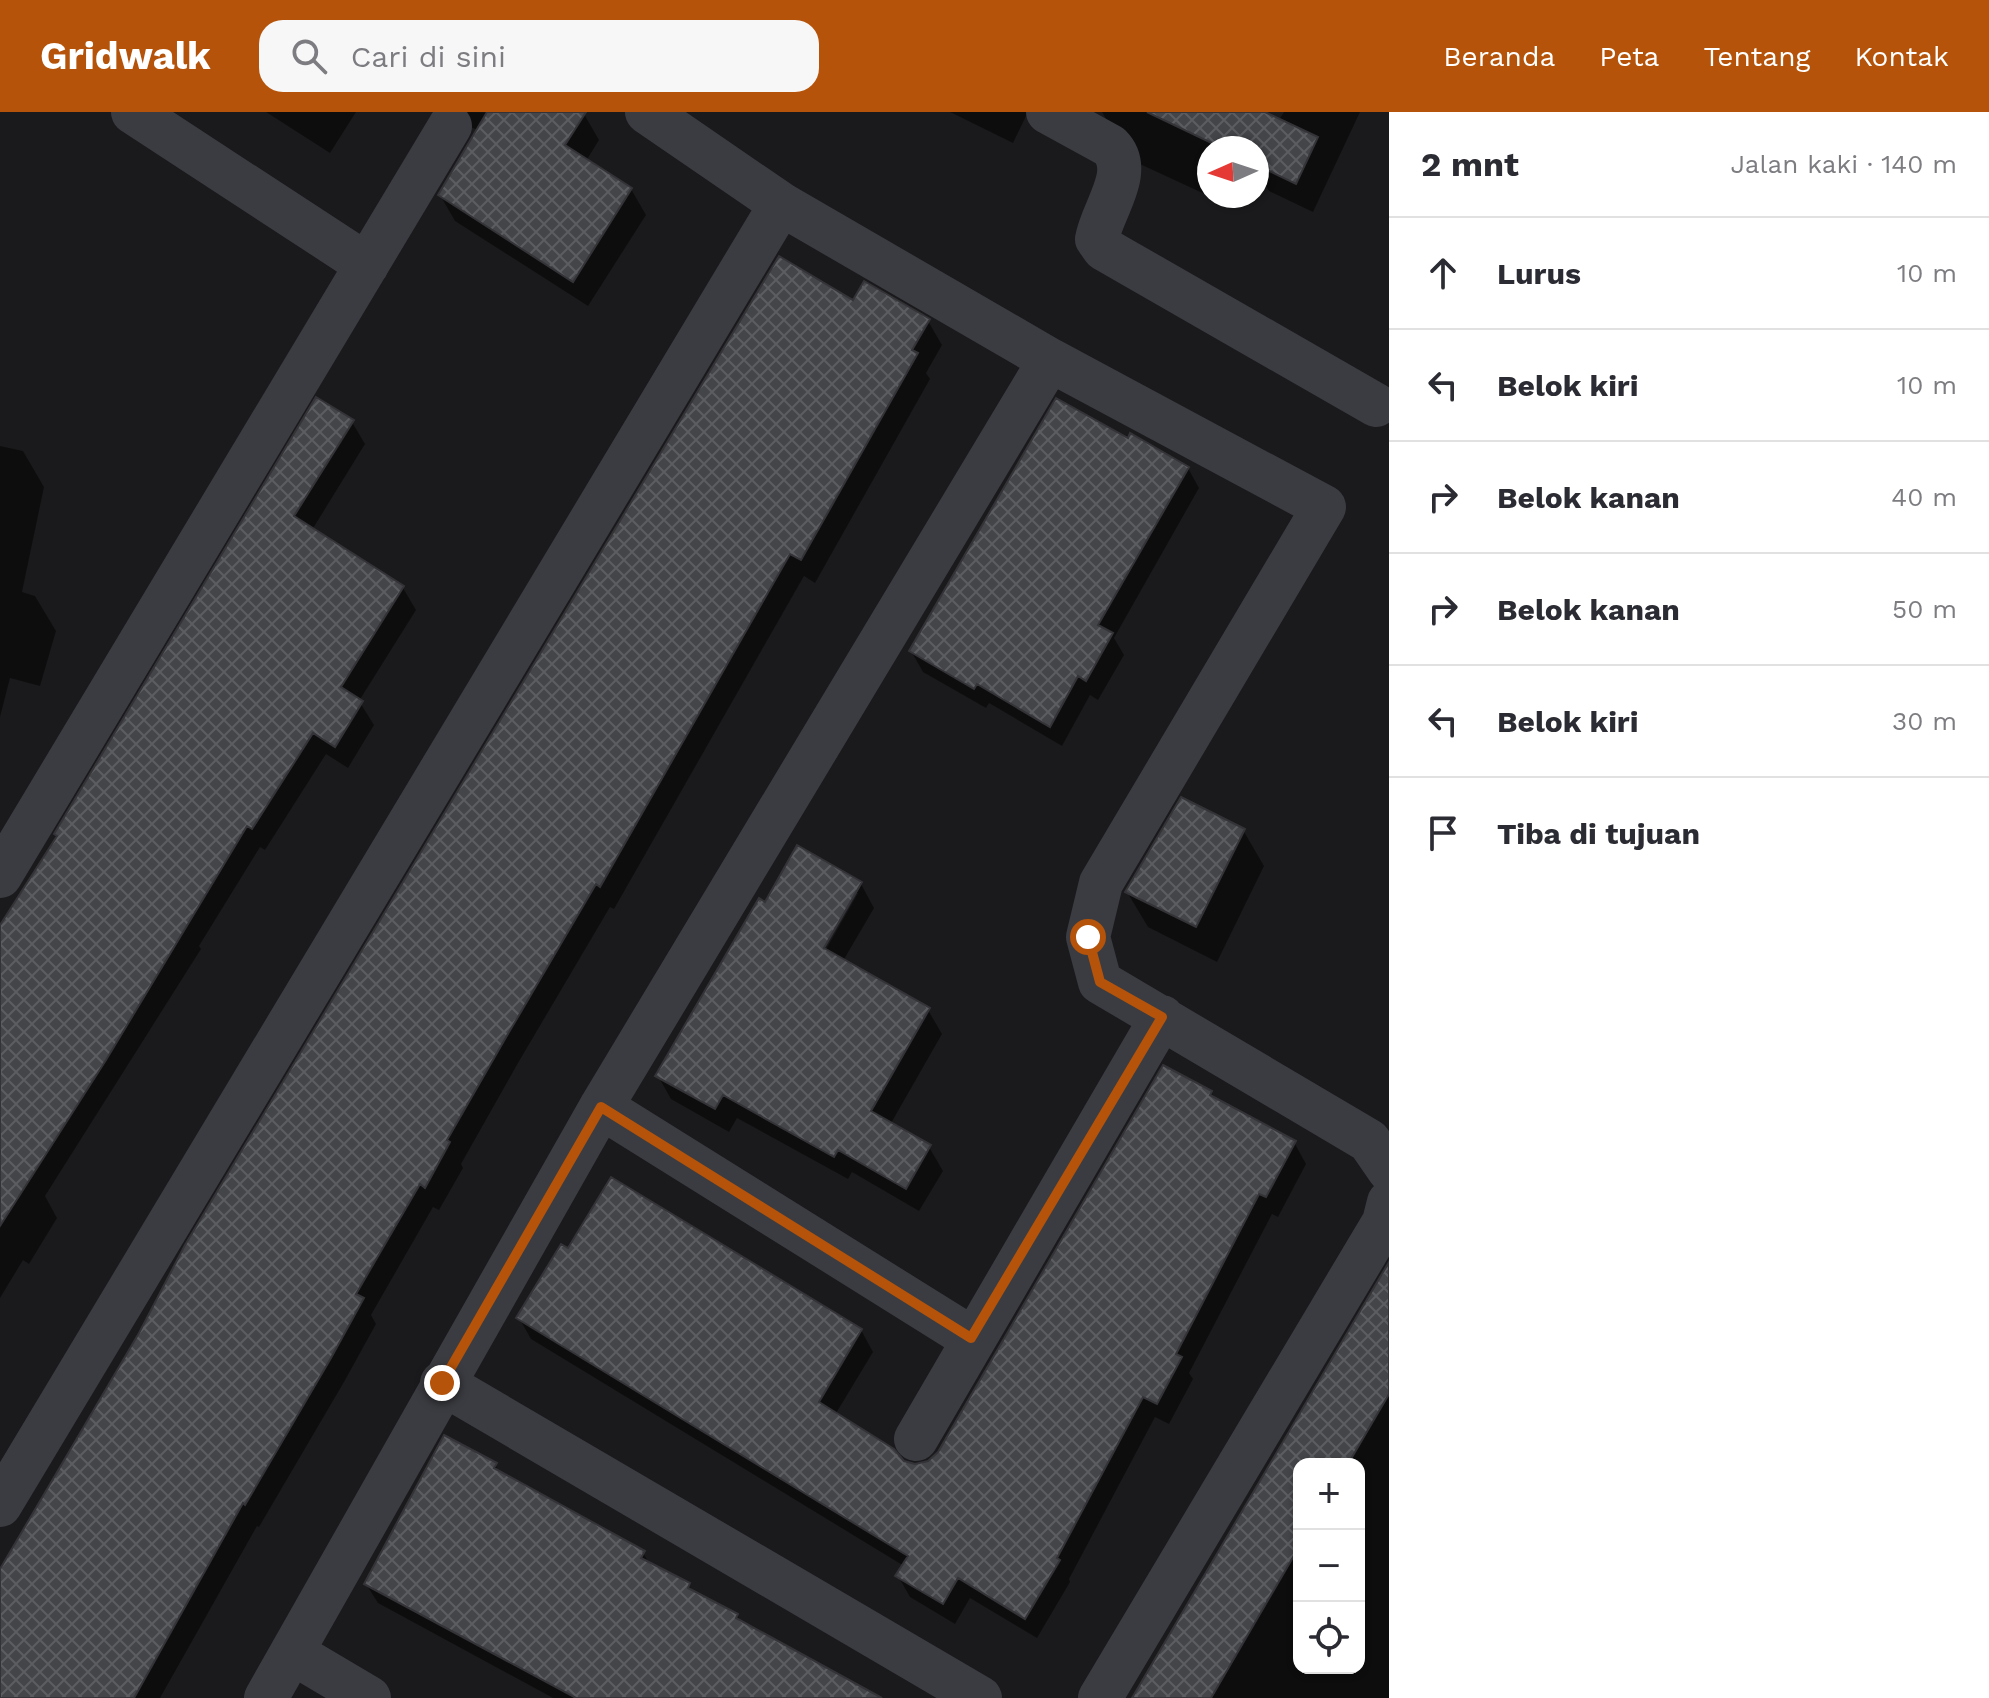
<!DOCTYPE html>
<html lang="id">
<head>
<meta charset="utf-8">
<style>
	body { margin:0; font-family:"Work Sans",sans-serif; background:#f7f7f7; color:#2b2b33 }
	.controls { position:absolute; right:24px; bottom:24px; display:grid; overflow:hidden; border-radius:16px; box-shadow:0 2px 6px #0004 }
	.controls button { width:72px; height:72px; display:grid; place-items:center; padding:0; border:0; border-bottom:2px solid #e1e1e2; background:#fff; color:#2b2b33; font:40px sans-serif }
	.compass { position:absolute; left:1197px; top:24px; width:72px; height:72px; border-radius:50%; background:#fff; box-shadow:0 2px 6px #0004; rotate:267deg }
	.stop { position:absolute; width:24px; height:24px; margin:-18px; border:6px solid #b45309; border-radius:50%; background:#fff }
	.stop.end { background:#b45309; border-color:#fff; box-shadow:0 2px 8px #0008 }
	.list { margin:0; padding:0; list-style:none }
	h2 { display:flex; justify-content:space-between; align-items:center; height:104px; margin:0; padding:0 32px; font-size:34px }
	h2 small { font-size:26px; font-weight:400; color:#7c7c81 }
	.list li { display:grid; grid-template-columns:52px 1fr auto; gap:24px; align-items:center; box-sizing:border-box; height:112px; padding:0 32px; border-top:2px solid #e1e1e2 }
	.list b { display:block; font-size:30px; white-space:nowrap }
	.list em { font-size:26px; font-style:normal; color:#7c7c81 }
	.icon { flex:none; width:44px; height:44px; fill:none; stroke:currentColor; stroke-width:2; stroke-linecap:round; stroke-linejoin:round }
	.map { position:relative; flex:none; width:1389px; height:1586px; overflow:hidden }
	header { display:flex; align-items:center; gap:48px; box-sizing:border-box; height:112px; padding:0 40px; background:#b45309; color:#fff }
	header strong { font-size:38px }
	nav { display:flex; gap:44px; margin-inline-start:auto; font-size:28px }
	.search { width:560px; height:72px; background:#f7f7f7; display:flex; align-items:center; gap:20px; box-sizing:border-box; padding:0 28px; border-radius:24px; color:#7c7c81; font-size:30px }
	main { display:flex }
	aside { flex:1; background:#fff }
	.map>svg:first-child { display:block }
	.shadow { fill:#0007; fill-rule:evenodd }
	.building { fill:url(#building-cross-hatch); stroke:#343438; stroke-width:2 }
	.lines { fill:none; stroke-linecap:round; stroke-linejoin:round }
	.minor { stroke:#3b3c41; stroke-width:44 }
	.route { stroke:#b45309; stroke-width:10 }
</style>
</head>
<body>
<header>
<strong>Gridwalk</strong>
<div class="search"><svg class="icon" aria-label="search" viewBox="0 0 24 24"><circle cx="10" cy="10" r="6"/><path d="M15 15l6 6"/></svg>Cari di sini</div>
<nav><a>Beranda</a><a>Peta</a><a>Tentang</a><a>Kontak</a></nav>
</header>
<main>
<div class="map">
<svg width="1389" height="1586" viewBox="0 0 1389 1586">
	<defs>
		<pattern id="building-cross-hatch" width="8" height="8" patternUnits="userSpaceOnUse" patternTransform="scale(2)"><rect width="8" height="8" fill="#444549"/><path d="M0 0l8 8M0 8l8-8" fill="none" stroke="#5c5d61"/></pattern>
	</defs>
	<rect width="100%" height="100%" fill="#1a1a1c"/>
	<path class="shadow" d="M266 0H356L330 41Z
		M461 0 584 2 599 28 586 49 631 77 646 103 588 194 455 109 440 83 478 18 470 15Z
		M950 0H1028L1013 31Z
		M1102 0H1250L1233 36H1209V84L1129 47Z
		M1284 0H1360L1313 100 1269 79 1257 58V42Z
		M854 191 928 209 942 233 926 261 930 267 815 471 804 464 614 797 610 795 518 951 461 1052 463 1056 439 1098 433 1095 371 1203 376 1212 344 1270 259 1415 257 1414 160 1586H0V1462Z
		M352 310 365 332 312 418 403 476 416 498 359 589 374 613 348 656 326 642 265 738 260 735 199 834 201 837 45 1084 57 1106 29 1152 23 1148 0 1186V817Z
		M1128 329 1188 356 1199 376 1114 526 1124 543 1098 588 1090 583 1062 634 989 591 986 596 923 560 911 539Z
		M0 334 23 339 44 375 22 480 35 484 56 519 40 574 10 566 0 605Z
		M1243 718 1264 754 1217 850 1148 815 1127 780Z
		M861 772 874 796 843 849 928 898 942 922 890 1013 929 1035 943 1059 919 1099 852 1060 848 1067 737 1006 729 1020 671 987 658 964 765 793ZM854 781H858L821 846 818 844Z
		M1211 980 1216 989 1294 1030 1306 1052 1278 1105 1272 1102 1189 1261 1193 1267 1169 1312 1155 1305 1069 1467 1070 1470 1037 1526 970 1486 955 1512 910 1485 898 1464 904 1454 531 1227 519 1206 861 1218 873 1240 835 1303 902 1350 917 1354 930 1350Z
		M1389 1154V1586H1134ZM1299 1352H1359V1556H1299Z
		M495 1353 501 1362 643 1441 651 1454 689 1473 694 1482 737 1503 742 1511 879 1586H553L378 1491 366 1472Z"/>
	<path class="building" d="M487 0H586L565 33 632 76 573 170 438 83Z
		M1147 0H1265L1318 25 1296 72 1257 53V36H1222Z
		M779 144 853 188 864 169 930 207 912 238 918 241 801 448 790 442 600 775 596 772 505 927 447 1028 450 1030 425 1076 420 1072 356 1182 364 1186 331 1246 245 1393 243 1391 134 1586H0V1457L139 1221 185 1133Z
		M316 285 354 308 294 404 404 474 341 575 363 589 335 635 313 621 252 717 247 714 106 948 0 1114V813L57 724 54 722Z
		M1056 286 1128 326 1130 321 1189 355 1098 513 1113 521 1086 569 1078 564 1050 615 977 572 974 577 909 539Z
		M1181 685 1245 717 1196 815 1125 780Z
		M797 733 862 770 824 836 930 896 871 999 931 1033 906 1077 838 1038 834 1045 723 983 715 997 655 964 759 786 765 790Z
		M1163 953 1212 979 1210 983 1296 1029 1266 1085 1259 1082 1176 1242 1182 1245 1157 1292 1143 1285 1057 1446 1060 1448 1025 1507 958 1466 943 1492 895 1464 908 1444 516 1206 561 1132 568 1136 611 1065 862 1217 819 1290 894 1337 904 1349 915 1352 928 1349 938 1340Z
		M1389 1150V1282L1348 1352H1299V1435L1211 1586H1132Z
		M444 1323 497 1351 494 1356 645 1439 641 1446 690 1471 688 1476 738 1502 736 1506 882 1586H576L364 1472Z"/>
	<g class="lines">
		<path class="minor" d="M133 0 367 153
			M647 0 781 92 1050 248 1324 395 1101 771 1088 825 1100 870 1369 1029 1389 1058
			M1048 0 1110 34C1135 59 1102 98 1097 127L1104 137 1376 293
			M0 764 450 14
			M601 995 971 1226
			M442 1271 980 1586
			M916 1327 1162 905
			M0 1393 781 92
			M293 1541 369 1586
			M266 1586 601 995 1050 248
			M1100 1586 1384 1110 1389 1090"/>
	</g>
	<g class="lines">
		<path class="route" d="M442 1271 601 995 971 1226 1162 905 1100 870 1088 825"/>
	</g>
</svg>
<div class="controls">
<button>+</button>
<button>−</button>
<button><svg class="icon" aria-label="locate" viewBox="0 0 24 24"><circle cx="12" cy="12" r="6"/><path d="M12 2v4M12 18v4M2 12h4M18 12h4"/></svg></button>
</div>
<svg class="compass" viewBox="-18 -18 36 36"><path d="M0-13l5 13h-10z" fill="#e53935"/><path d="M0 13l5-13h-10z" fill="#7c7c81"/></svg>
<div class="stop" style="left:1088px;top:825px"></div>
<div class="stop end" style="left:442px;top:1271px"></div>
</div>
<aside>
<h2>2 mnt<small>Jalan kaki · 140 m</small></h2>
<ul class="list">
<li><svg class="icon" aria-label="ahead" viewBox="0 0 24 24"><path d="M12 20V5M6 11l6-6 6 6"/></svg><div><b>Lurus</b></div><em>10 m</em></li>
<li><svg class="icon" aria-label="left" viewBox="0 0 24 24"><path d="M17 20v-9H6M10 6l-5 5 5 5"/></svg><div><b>Belok kiri</b></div><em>10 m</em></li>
<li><svg class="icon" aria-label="right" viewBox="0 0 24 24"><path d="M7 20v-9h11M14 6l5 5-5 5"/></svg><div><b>Belok kanan</b></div><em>40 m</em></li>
<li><svg class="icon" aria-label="right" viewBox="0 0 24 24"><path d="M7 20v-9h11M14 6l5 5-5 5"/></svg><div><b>Belok kanan</b></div><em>50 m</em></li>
<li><svg class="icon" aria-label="left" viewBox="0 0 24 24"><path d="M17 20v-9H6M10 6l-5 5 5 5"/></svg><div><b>Belok kiri</b></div><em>30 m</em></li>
<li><svg class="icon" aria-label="arrive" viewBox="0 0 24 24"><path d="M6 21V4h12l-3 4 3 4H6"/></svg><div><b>Tiba di tujuan</b></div></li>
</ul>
</aside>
</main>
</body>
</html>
